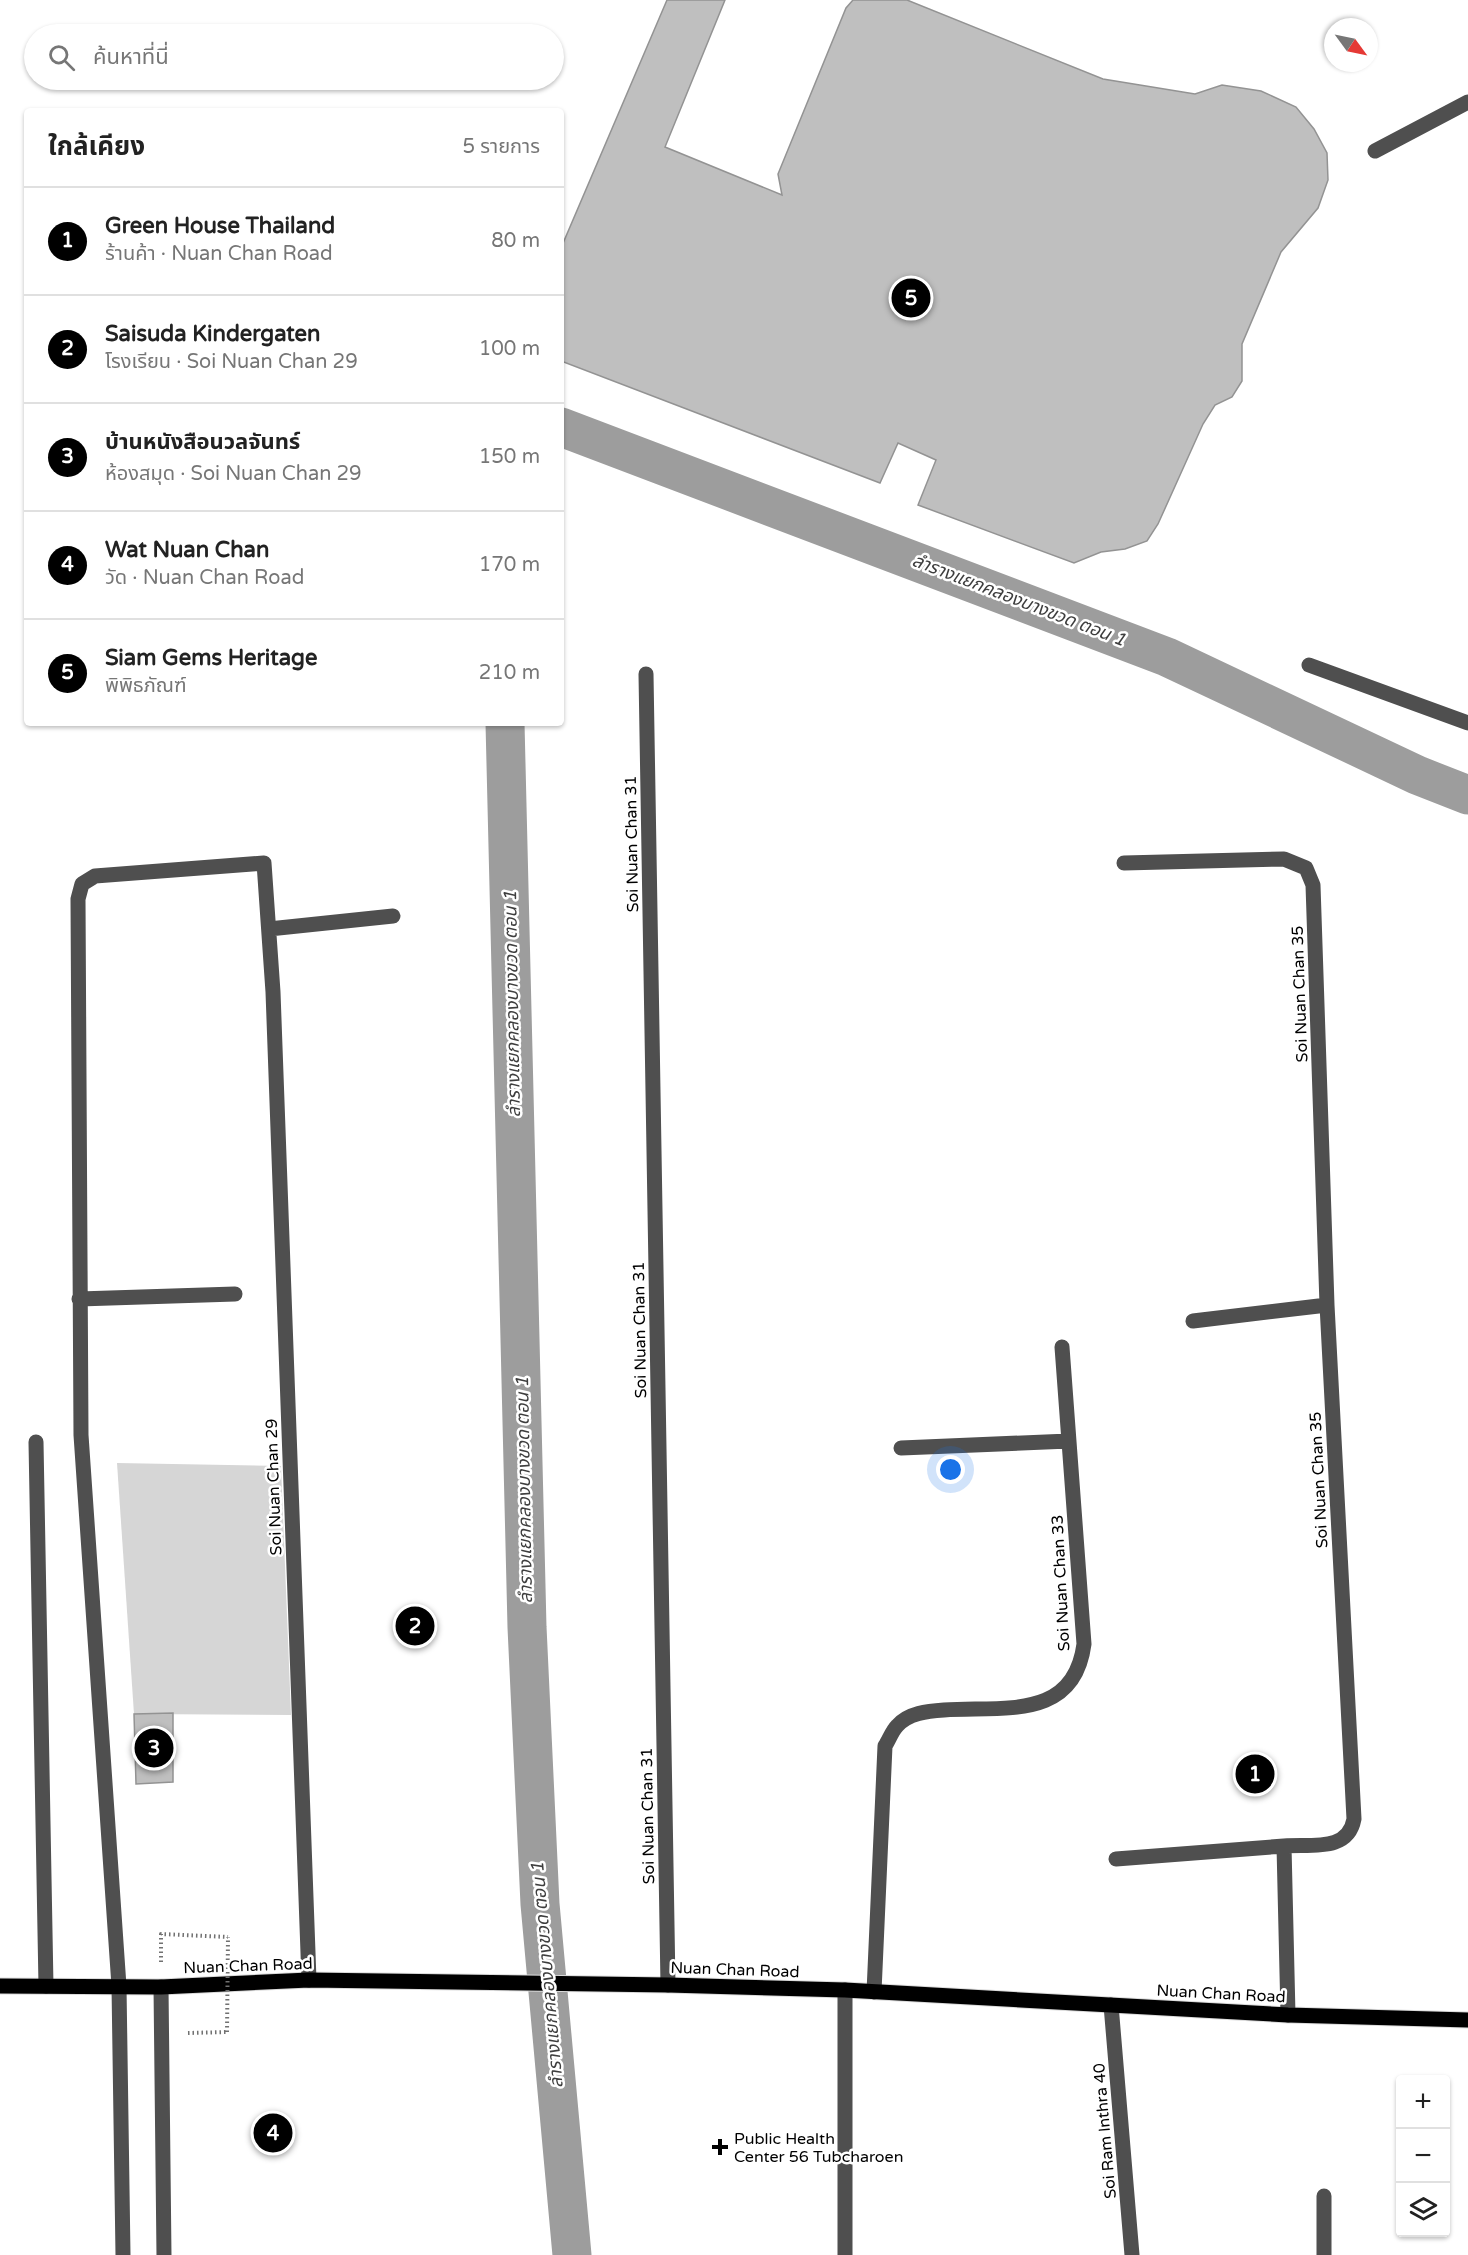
<!DOCTYPE html>
<html lang="th">
<head>
<meta charset="utf-8">
<style>
	body { margin:0; font-family:"Varela Round","Noto Sans Thai",sans-serif; background:#f2f2f2; color:#222 }
	.controls { position:absolute; right:18px; bottom:18px; display:grid; overflow:hidden; border-radius:6px; box-shadow:0 2px 4px #0004 }
	.controls button { width:54px; height:54px; display:grid; place-items:center; padding:0; border:0; border-bottom:2px solid #e0e0e0; background:#fff; color:#222; font:30px sans-serif }
	.compass { position:absolute; left:1324px; top:18px; width:54px; height:54px; border-radius:50%; background:#fff; box-shadow:0 2px 4px #0004; rotate:123deg }
	.you { position:absolute; left:951px; top:1470px; width:21px; height:21px; margin:-15px; border:4px solid #fff; border-radius:50%; background:#1a73e8; box-shadow:0 0 0 9px #1a73e833 }
	.badge { display:grid; place-items:center; width:39px; height:39px; border-radius:50%; background:#000; color:#fff; font-size:20px; font-weight:700 }
	.pin { position:absolute; translate:-50% -50%; border:3px solid #fff; box-shadow:0 2px 6px #0006 }
	.list { margin:0; padding:0; list-style:none }
	h2 { display:flex; justify-content:space-between; align-items:center; height:78px; margin:0; padding:0 24px; font-size:26px }
	h2 small { font-size:20px; font-weight:400; color:#767676 }
	.list li { display:grid; grid-template-columns:39px 1fr auto; gap:18px; align-items:center; box-sizing:border-box; height:108px; padding:0 24px; border-top:2px solid #e0e0e0 }
	.list b { display:block; font-size:22px; white-space:nowrap }
	.list p { margin:0; font-size:20px; white-space:nowrap; color:#767676 }
	.list em { font-size:20px; font-style:normal; color:#767676 }
	.icon { flex:none; width:33px; height:33px; fill:none; stroke:currentColor; stroke-width:2; stroke-linecap:round; stroke-linejoin:round }
	.map { position:relative; flex:none; width:1468px; height:2255px; overflow:hidden }
	.search { position:absolute; background:#fff; box-shadow:0 2px 4px #0004; left:24px; top:24px; width:540px; height:66px; display:flex; align-items:center; gap:15px; box-sizing:border-box; padding:0 21px; border-radius:33px; color:#767676; font-size:22px }
	.panel { position:absolute; background:#fff; box-shadow:0 2px 4px #0004; left:24px; top:108px; width:540px; height:618px; border-radius:6px }
	.map>svg:first-child { display:block }
	.green { fill:#d6d6d6 }
	.lines { fill:none; stroke-linecap:round; stroke-linejoin:round }
	.canal { stroke:#9d9d9d; stroke-width:39 }
	.building { fill:#bfbfbf; stroke:#939393; stroke-width:1.5 }
	.major-casing { stroke:#dbdbdb; stroke-width:17 }
	.path { stroke:#717171; stroke-width:4; stroke-dasharray:1.5 3; stroke-linecap:butt }
	.minor { stroke:#4f4f4f; stroke-width:15 }
	.major { stroke:#000; stroke-width:15 }
	.path-bridge { stroke:#717171; stroke-width:4; stroke-dasharray:1.5 3; stroke-linecap:butt }
	.poi-dot { fill:#000; stroke:#fff; stroke-width:2 }
	.labels { text-anchor:middle; stroke-width:5; stroke-linejoin:round; paint-order:stroke }
	.street-label { font-size:16px; fill:#000; stroke:#fff }
	.poi-label { font-size:16px; fill:#000; stroke:#fff; text-anchor:start }
	.water-label { font-size:18px; font-style:italic; fill:#3e3e3e; stroke:#fff }
</style>
</head>
<body>
<div class="map">
<svg width="1468" height="2255" viewBox="0 0 1468 2255">
	<rect width="100%" height="100%" fill="#fff"/>
	<path class="green" d="M117 1463 281 1466 291 1715 134 1714Z"/>
	<g class="lines">
		<path class="canal" d="M561 427 1167 657 1417 775 1468 795
			M505 723 527 1627 540 1904 572 2255"/>
	</g>
	<path class="building" d="M667 0H725L665 147 782 195 778 174 846 8 853 0H907L1103 79 1195 94 1222 85 1261 91 1296 107 1314 129 1327 153 1328 180 1318 208 1281 252 1242 344V381L1232 397 1215 405 1203 424 1158 524 1147 541 1125 549 1101 552 1074 563 918 505 936 460 898 443 880 483 561 361V248Z
		M173 1713V1782L136 1784 134 1714Z"/>
	<g class="lines">
		<g class="major-casing">
			<path id="major" d="M0 1986 161 1987 309 1980 668 1985 845 1990 1288 2015 1468 2020"/>
		</g>
		<path class="path" d="M161 1962V1934L228 1937
			M188 2033 227 2032"/>
		<path class="minor" d="M1375 151 1468 102
			M1309 665 1468 723
			M646 674 668 1985
			M1124 863 1284 859 1306 868 1313 885 1327 1305 1354 1819C1348 1852 1312 1844 1284 1846L1288 2015
			M269 929 393 916
			M79 1299 235 1294
			M1193 1321 1327 1305
			M36 1442 46 1986
			M901 1448 1069 1441
			M1116 1859 1284 1846
			M161 1987 164 2255
			M845 1990V2255
			M874 1992 885 1746C889 1740 892 1731 897 1726 908 1713 928 1711 944 1710 1003 1706 1074 1721 1084 1644L1062 1347
			M1111 2005 1132 2255
			M1324 2196V2255
			M123 2255 119 1986 81 1435 78 899 82 884 95 876 264 863 273 992 309 1980"/>
		<use href="#major" class="major"/>
		<path class="path-bridge" d="M227 2032 228 1937"/>
	</g>
	<path class="poi-dot" d="M717 2138h6v6h6v6h-6v6h-6v-6h-6v-6h6z"/>
	<g class="labels">
		<g class="street-label">
			<text transform="translate(631 844) rotate(-91)" y="6">Soi Nuan Chan 31</text>
			<text transform="translate(1299 994) rotate(-92)" y="6">Soi Nuan Chan 35</text>
			<text transform="translate(639 1330) rotate(-91)" y="6">Soi Nuan Chan 31</text>
			<text transform="translate(1318 1480) rotate(-93)" y="6">Soi Nuan Chan 35</text>
			<text transform="translate(273 1487) rotate(-92)" y="6">Soi Nuan Chan 29</text>
			<text transform="translate(1060 1583) rotate(-93)" y="6">Soi Nuan Chan 33</text>
			<text transform="translate(647 1816) rotate(-91)" y="6">Soi Nuan Chan 31</text>
			<text transform="translate(248 1965) rotate(-2)" y="6">Nuan Chan Road</text>
			<text transform="translate(735 1969) rotate(2)" y="6">Nuan Chan Road</text>
			<text transform="translate(1221 1993) rotate(3)" y="6">Nuan Chan Road</text>
			<text transform="translate(1104 2131) rotate(-95)" y="6">Soi Ram Inthra 40</text>
		</g>
		<g class="poi-label">
			<text x="734" y="2144">Public Health<tspan x="734" dy="18">Center 56 Tubcharoen</tspan></text>
		</g>
		<g class="water-label">
			<text transform="translate(1019 600) rotate(21)" y="6">ลำรางแยกคลองบางขวด ตอน 1</text>
			<text transform="translate(512 1004) rotate(-91)" y="6">ลำรางแยกคลองบางขวด ตอน 1</text>
			<text transform="translate(524 1490) rotate(-91)" y="6">ลำรางแยกคลองบางขวด ตอน 1</text>
			<text transform="translate(547 1975) rotate(-95)" y="6">ลำรางแยกคลองบางขวด ตอน 1</text>
		</g>
	</g>
</svg>
<div class="controls">
<button>+</button>
<button>−</button>
<button><svg class="icon" aria-label="layers" viewBox="0 0 24 24"><path d="M12 4l9 5-9 5-9-5zM3 14l9 5 9-5"/></svg></button>
</div>
<svg class="compass" viewBox="-18 -18 36 36"><path d="M0-13l5 13h-10z" fill="#e53935"/><path d="M0 13l5-13h-10z" fill="#767676"/></svg>
<div class="you"></div>
<div class="pin badge" style="left:1255px;top:1774px">1</div>
<div class="pin badge" style="left:415px;top:1626px">2</div>
<div class="pin badge" style="left:154px;top:1748px">3</div>
<div class="pin badge" style="left:273px;top:2133px">4</div>
<div class="pin badge" style="left:911px;top:298px">5</div>
<div class="search"><svg class="icon" aria-label="search" viewBox="0 0 24 24"><circle cx="10" cy="10" r="6"/><path d="M15 15l6 6"/></svg>ค้นหาที่นี่</div>
<section class="panel">
<h2>ใกล้เคียง<small>5 รายการ</small></h2>
<ul class="list">
<li><span class="badge">1</span><div><b>Green House Thailand</b><p>ร้านค้า · Nuan Chan Road</p></div><em>80 m</em></li>
<li><span class="badge">2</span><div><b>Saisuda Kindergaten</b><p>โรงเรียน · Soi Nuan Chan 29</p></div><em>100 m</em></li>
<li><span class="badge">3</span><div><b>บ้านหนังสือนวลจันทร์</b><p>ห้องสมุด · Soi Nuan Chan 29</p></div><em>150 m</em></li>
<li><span class="badge">4</span><div><b>Wat Nuan Chan</b><p>วัด · Nuan Chan Road</p></div><em>170 m</em></li>
<li><span class="badge">5</span><div><b>Siam Gems Heritage</b><p>พิพิธภัณฑ์</p></div><em>210 m</em></li>
</ul>
</section>
</div>
</body>
</html>
